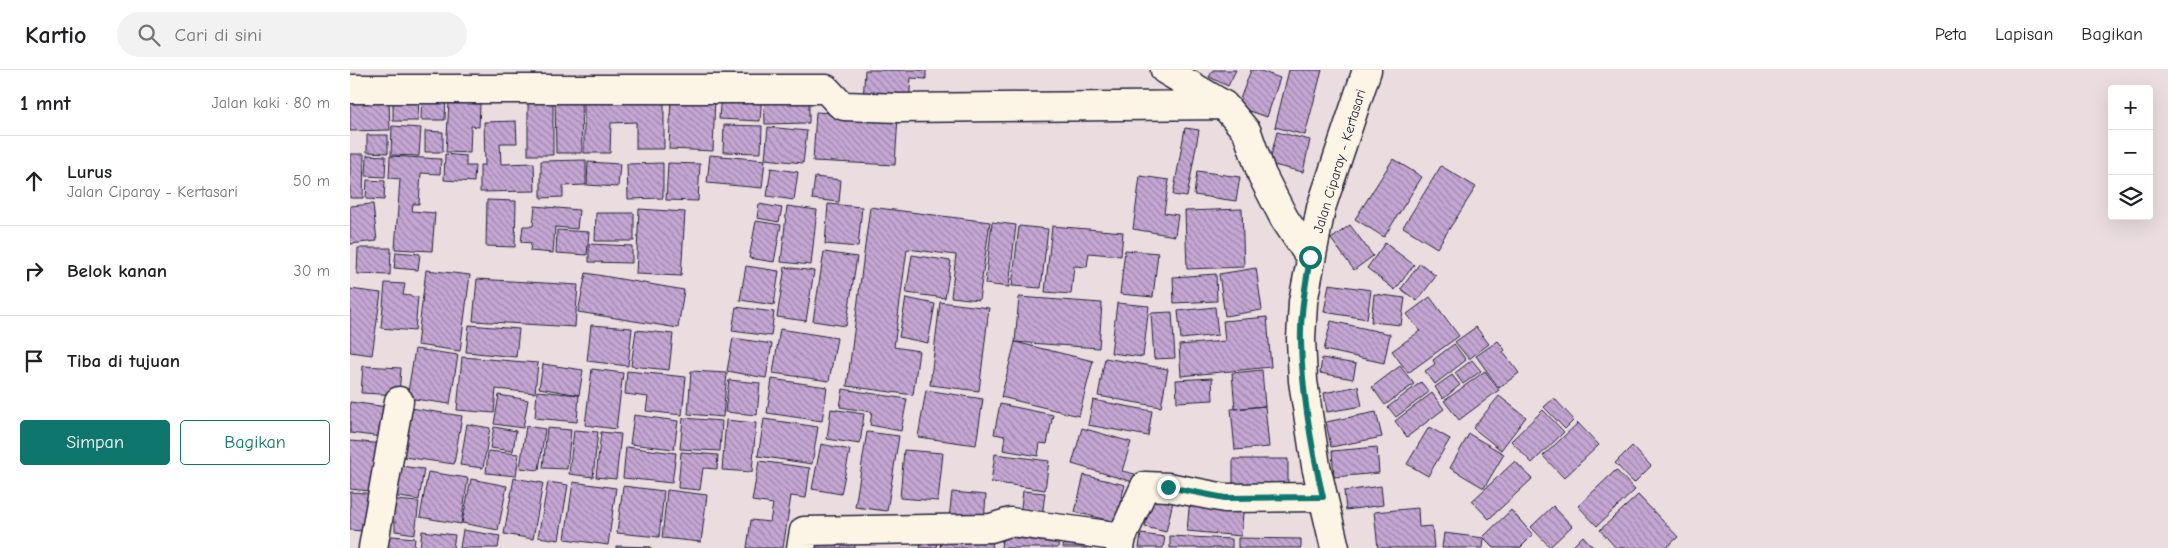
<!DOCTYPE html>
<html lang="id">
<head>
<meta charset="utf-8">
<style>
	body { margin:0; font-family:"Comic Neue",sans-serif; background:#f2f2f2; color:#202124 }
	.controls { position:absolute; right:15px; top:15px; display:grid; overflow:hidden; border-radius:5px; box-shadow:0 5px 20px #0002 }
	.controls button { width:45px; height:45px; display:grid; place-items:center; padding:0; border:0; border-bottom:1px solid #e0e0e0; background:#fff; color:#202124; font:25px sans-serif }
	.stop { position:absolute; width:15px; height:15px; margin:-11px; border:4px solid #0f766e; border-radius:50%; background:#fff }
	.stop.end { background:#0f766e; border-color:#fff; box-shadow:0 1px 5px #0008 }
	.list { margin:0; padding:0; list-style:none }
	h2 { display:flex; justify-content:space-between; align-items:center; height:65px; margin:0; padding:0 20px; font-size:21px }
	h2 small { font-size:16px; font-weight:400; color:#757577 }
	.list li { display:grid; grid-template-columns:32px 1fr auto; gap:15px; align-items:center; box-sizing:border-box; height:90px; padding:0 20px; border-top:1px solid #e0e0e0 }
	.list b { display:block; font-size:19px; white-space:nowrap }
	.list p { margin:0; font-size:16px; white-space:nowrap; color:#757577 }
	.list em { font-size:16px; font-style:normal; color:#757577 }
	.actions { display:flex; gap:10px; padding:15px 20px }
	.actions a { flex:1; padding:11px 0; border:1px solid #0f766e; border-radius:5px; text-align:center; font-size:18px; color:#0f766e }
	.actions .main { background:#0f766e; color:#fff }
	.icon { flex:none; width:28px; height:28px; fill:none; stroke:currentColor; stroke-width:2; stroke-linecap:round; stroke-linejoin:round }
	.map { position:relative; flex:none; width:1818px; height:478px; overflow:hidden }
	header { display:flex; align-items:center; gap:30px; box-sizing:border-box; height:70px; padding:0 25px; background:#fff; border-bottom:1px solid #e0e0e0 }
	header strong { font-size:24px }
	nav { display:flex; gap:28px; margin-inline-start:auto; font-size:18px }
	.search { width:350px; height:45px; background:#f2f2f2; display:flex; align-items:center; gap:12px; box-sizing:border-box; padding:0 18px; border-radius:28px; color:#757577; font-size:19px }
	main { display:flex }
	aside { flex:1; background:#fff }
	.map>svg:first-child { display:block }
	.building { fill:url(#building-back-hatch); stroke:#22223b }
	.lines { fill:none; stroke-linecap:round; stroke-linejoin:round }
	.minor-casing { stroke:#22223b; stroke-width:31 }
	.secondary-casing { stroke:#22223b; stroke-width:31 }
	.minor { stroke:#fcf5e5; stroke-width:28 }
	.secondary { stroke:#fcf5e5; stroke-width:28 }
	.route { stroke:#0f766e; stroke-width:6 }
	.labels { text-anchor:middle; stroke-width:5; stroke-linejoin:round; paint-order:stroke }
	.street-label { font-size:14px; fill:#22223b; stroke:#fcf5e5 }
</style>
</head>
<body>
<header>
<strong>Kartio</strong>
<div class="search"><svg class="icon" aria-label="search" viewBox="0 0 24 24"><circle cx="10" cy="10" r="6"/><path d="M15 15l6 6"/></svg>Cari di sini</div>
<nav><a>Peta</a><a>Lapisan</a><a>Bagikan</a></nav>
</header>
<main>
<aside>
<h2>1 mnt<small>Jalan kaki · 80 m</small></h2>
<ul class="list">
<li><svg class="icon" aria-label="ahead" viewBox="0 0 24 24"><path d="M12 20V5M6 11l6-6 6 6"/></svg><div><b>Lurus</b><p>Jalan Ciparay - Kertasari</p></div><em>50 m</em></li>
<li><svg class="icon" aria-label="right" viewBox="0 0 24 24"><path d="M7 20v-9h11M14 6l5 5-5 5"/></svg><div><b>Belok kanan</b></div><em>30 m</em></li>
<li><svg class="icon" aria-label="arrive" viewBox="0 0 24 24"><path d="M6 21V4h12l-3 4 3 4H6"/></svg><div><b>Tiba di tujuan</b></div></li>
</ul>
<div class="actions"><a class="main">Simpan</a><a>Bagikan</a></div>
</aside>
<div class="map">
<svg width="1818" height="478" viewBox="0 0 1818 478">
	<defs>
		<pattern id="building-back-hatch" width="6" height="6" patternUnits="userSpaceOnUse" patternTransform="scale(1.25)"><rect width="6" height="6" fill="#c4a6d2"/><path d="M-1 5l2 2M0 0l6 6M5-1l2 2" fill="none" stroke="#9f87ac"/></pattern>
	</defs>
	<rect width="100%" height="100%" fill="#ebdddf"/>
	<filter id="ink" filterUnits="userSpaceOnUse"><feTurbulence type="fractalNoise" baseFrequency=".02" numOctaves="2"/><feDisplacementMap in="SourceGraphic" scale="10" xChannelSelector="R" yChannelSelector="G"/><feConvolveMatrix kernelMatrix="1 2 1 2 8 2 1 2 1" color-interpolation-filters="sRGB"/></filter>
	<g filter="url(#ink)">
		<path class="building" d="M515 0H576V9L561 8 559 34 513 30Z
			M863 0H886L878 16 859 7Z
			M901 0H908L930 8 917 47 887 37Z
			M939 0H972L955 65 925 57Z
			M371 21 412 23 410 51 369 49Z
			M72 22 96 23 95 50H71Z
			M459 22V53L415 54 414 23Z
			M43 24H69L68 51H43Z
			M321 24 365 25 363 81 319 79Z
			M314 25V79H286V52L261 53 260 83H234V26Z
			M205 26H231L232 83H206Z
			M178 27H203V85H178Z
			M0 32H39L40 60 0 61Z
			M99 32 130 34 129 57 121 56 120 83 96 82Z
			M466 42 548 47 545 95 463 91Z
			M166 51 167 73H150L151 94 184 93 185 121 130 122V95H135L134 52Z
			M374 55 412 56 411 83 373 82Z
			M42 56 71 58 69 86 41 85Z
			M418 57 457 61 453 93 415 89Z
			M835 58 849 60 837 127 823 125Z
			M75 61 93 62V82H75Z
			M927 62 960 70 953 102 919 94Z
			M17 65H38V83L17 82Z
			M0 84H14L13 128H0Z
			M95 84 116 86V96H125L124 112 94 110Z
			M17 85 36 86 35 107 16 106Z
			M360 85 415 90 412 118 357 113Z
			M40 86 91 89 90 104 71 103 69 134H63L62 141 85 143 82 181 45 179 50 109 39 108Z
			M1043 89 1072 107 1034 167 1005 149Z
			M236 90V115L213 116V127L191 128V91Z
			M238 92 270 94 268 117 237 115Z
			M313 93V128L278 129 277 94Z
			M318 93 350 94 348 131 316 130Z
			M1091 96 1126 117 1087 178 1053 157Z
			M421 98 448 102 444 130 417 126Z
			M847 101 890 107 886 131 844 125Z
			M790 106 819 110 814 143 828 145 825 166 783 159Z
			M465 107 491 110 489 132 462 129Z
			M17 110 35 111 34 130 16 129Z
			M137 130 166 131 165 177 136 176Z
			M23 134 27 171 0 174V136Z
			M409 134 432 138 429 152 407 148Z
			M478 134 512 137 508 177 475 174Z
			M185 136 229 140 227 159 205 157 203 183 180 181 181 173 171 172 173 156H183Z
			M437 136 467 140 461 195 431 192Z
			M520 137 640 152 629 230 601 227 606 185 557 179 544 277 569 281 563 325 497 316Z
			M289 139 335 142 331 206 286 204Z
			M892 139 894 197 837 199 835 141Z
			M246 143H284V171H245Z
			M406 151 431 155 424 192 399 188Z
			M642 152 666 155 659 217 635 214Z
			M1000 155 1023 186 1004 200 981 169Z
			M669 156 698 159 691 218 662 216Z
			M702 156 773 162 771 186 739 183 737 197 724 196 721 224 695 222Z
			M207 160 239 162 237 185 206 183Z
			M1035 173 1064 195 1045 220 1017 198Z
			M239 174 282 176V193L239 192Z
			M8 178H41L40 205 7 204Z
			M775 180 808 183 803 227 770 224Z
			M46 182 70 184 68 200 44 198Z
			M474 182 507 187 496 256 463 251Z
			M562 185 601 191 595 228 556 223Z
			M1070 193 1086 206 1067 231 1051 219Z
			M396 196 429 201 424 235 390 230Z
			M435 197 464 201 456 251 427 247Z
			M906 198 912 240 875 246 869 204Z
			M76 200 120 205 110 281 67 275Z
			M236 203 334 220 328 258 228 242Z
			M866 204 867 231 824 233 823 207Z
			M127 209 228 215 225 257 123 251Z
			M35 213 55 214 53 225 68 227 65 261 31 258Z
			M979 214 1021 220 1017 249 974 242Z
			M0 219 31 223 22 285 0 282Z
			M1024 224 1055 228 1051 255 1021 252Z
			M669 227 752 233 749 278 665 272Z
			M1080 227 1109 266 1058 303 1042 281 1070 261 1057 244Z
			M556 228 585 234 578 273 549 267Z
			M590 232 639 238 629 321 580 315Z
			M767 233 799 236 793 287 761 283Z
			M386 237 424 242 421 266 382 261Z
			M865 237 868 265 831 269 828 241Z
			M822 242 825 288 804 289 801 243Z
			M917 247 921 297 831 306 829 275 875 271 873 251Z
			M981 251 1040 264 1034 293 974 280Z
			M119 255 169 259 166 287 116 282Z
			M241 255 282 258 278 296 237 291Z
			M1126 257 1139 274 1119 289 1105 272Z
			M430 259 487 268 479 311 423 303Z
			M286 260 323 264 319 300 281 296Z
			M383 268 422 274 416 308 377 301Z
			M1148 271 1155 280 1153 282 1169 303 1149 318 1126 286Z
			M665 272 743 291 729 346 651 327Z
			M1104 274 1116 290 1085 314 1075 301 1085 294 1083 290Z
			M65 279 108 285 100 334 57 328Z
			M112 287 188 293 185 323 146 319 144 343 107 340Z
			M755 288 818 299 811 337 748 326Z
			M972 288 1006 294 1003 309 970 303Z
			M1122 290 1131 301 1113 314 1105 303Z
			M193 294 233 300 229 325 189 318Z
			M13 296 51 298 49 325 11 323Z
			M1050 296 1064 314 1035 335 1022 317Z
			M242 299 273 303 266 359 235 355Z
			M912 300 915 336 885 339 882 303Z
			M277 301 336 307 332 345 296 341 298 327 275 324Z
			M341 301 377 303 373 347 338 344Z
			M1135 301 1149 320 1109 350 1094 331Z
			M1102 305 1110 315 1093 329 1085 317Z
			M862 308 863 330 827 332 826 310Z
			M422 309 477 317 472 351 417 343Z
			M379 310 410 313 407 345 375 342Z
			M1071 312 1079 322 1046 347 1038 337Z
			M1008 316 1012 336 977 342 974 323Z
			M493 319 557 329 551 361 520 355 522 342 490 337Z
			M576 320 633 329 626 375 568 367Z
			M187 321 229 325 227 352 185 348Z
			M1082 323 1094 339 1057 367 1045 351Z
			M149 325 178 330 173 358 144 354Z
			M1149 326 1176 347 1151 380 1123 358Z
			M1204 328 1224 350 1215 359 1194 337Z
			M743 330 802 341 798 366 738 355Z
			M0 332 45 338 40 368 0 363Z
			M650 334 703 345 697 374 690 373 688 386 653 380 655 366 644 364Z
			M915 336 919 377 885 380 881 339Z
			M54 337 112 346 104 394 47 386Z
			M481 339 514 344 510 374 477 369Z
			M1193 340 1214 362 1182 393 1161 371Z
			M1026 342 1032 367 981 377 976 352Z
			M284 345 328 351 324 379 280 374Z
			M333 348 372 351 370 381 330 379Z
			M414 349 468 357 462 394 408 386Z
			M376 350 406 353 402 402 372 400Z
			M1228 353 1249 375 1214 408 1193 386Z
			M117 354 140 358 133 398 110 395Z
			M176 356 195 359 189 400 170 398Z
			M144 357 166 361 163 381 140 378Z
			M1079 357 1100 369 1078 406 1057 394Z
			M197 358 221 360 217 399 193 398Z
			M732 358 781 372 772 401 785 404 783 412 722 394Z
			M224 360 248 362 243 407 219 404Z
			M251 362 271 364 266 409 246 407Z
			M517 362 549 366 537 441 505 437Z
			M1119 364 1154 384 1134 418 1100 398Z
			M0 371 36 374 31 422 0 419Z
			M471 374 500 380 491 424 462 419Z
			M1282 376 1301 396 1284 413 1265 393Z
			M276 377 326 383 322 413 273 408Z
			M1027 377 1029 403 984 407 982 381Z
			M554 380 593 383 588 431 550 428Z
			M138 381 169 384 166 406 136 403Z
			M331 382 368 385 367 399 353 398 350 420 328 418Z
			M645 384 699 391 695 420 641 412Z
			M883 389H938V423L883 422Z
			M409 391 460 398 456 428 441 426 433 478H397L401 450 420 452 423 434 402 431Z
			M1165 391 1182 409 1139 449 1122 431Z
			M41 395 74 399 69 430 36 425Z
			M1266 400 1285 420 1247 456 1228 436Z
			M78 402 118 408 111 454 70 447Z
			M734 405 775 415 765 452 725 442Z
			M164 408 193 413 183 469 154 464Z
			M121 409 157 416 148 460 112 453Z
			M198 412 218 415 209 470 188 467Z
			M223 412 266 418 258 475 215 469Z
			M273 416 314 421 309 467 267 463Z
			M1031 416 1033 435 996 440 994 421Z
			M317 420 357 425 351 472 312 468Z
			M673 421 695 423 692 447 670 445Z
			M0 422 29 424 25 462 0 460Z
			M602 422 636 425 634 452 599 449Z
			M802 423 824 427 816 462 795 457Z
			M1288 425 1328 467 1316 478H1266L1250 460Z
			M840 428 894 432 891 466 837 461Z
			M35 429 69 432 65 464 45 461V452L33 451Z
			M1203 436 1222 456 1200 477 1181 457Z
			M1068 438 1069 457 1082 456 1084 478H1028L1024 442Z
			M1161 440 1183 465 1170 478H1144L1133 467Z
			M653 458 709 464 708 478H651Z
			M113 460 150 466 148 478H110Z
			M72 461 105 465 103 478H70Z
			M592 463 643 470 642 478H590Z
			M716 463 739 468 737 478H713Z
			M1094 463 1134 468 1133 478H1092Z
			M791 464 815 467 813 478H789Z
			M31 465 65 468 64 478H30Z
			M820 466 882 469V478H820Z
			M1233 466 1244 478H1221Z
			M572 468 587 471 586 478H570Z
			M888 468 951 469V478H888Z
			M464 469 505 474V478H463Z
			M266 476 301 477V478H266Z"/>
		<g class="lines">
			<g class="minor-casing">
				<path id="minor" d="M815 0 874 35 897 62 912 105 934 148 960 187
					M0 19H476L490 34 494 36 549 38 874 35
					M772 467 795 416 818 417 875 428 973 427
					M23 478 49 331
					M451 478 454 461 641 458 660 452 772 467 770 478"/>
			</g>
			<g class="secondary-casing">
				<path id="secondary" d="M985 478 966 396 953 311 951 269 953 232 971 138 1017 0"/>
			</g>
			<use href="#minor" class="minor"/>
			<use href="#secondary" class="secondary"/>
		</g>
	</g>
	<g class="lines" filter="url(#ink)">
		<path class="route" d="M818 417 875 428 973 427C961 376 952 323 951 271 950 242 956 214 960 187"/>
	</g>
	<g class="labels">
		<g class="street-label">
			<text transform="translate(989 91) rotate(-73)" y="5">Jalan Ciparay - Kertasari</text>
		</g>
	</g>
</svg>
<div class="controls">
<button>+</button>
<button>−</button>
<button><svg class="icon" aria-label="layers" viewBox="0 0 24 24"><path d="M12 4l9 5-9 5-9-5zM3 14l9 5 9-5"/></svg></button>
</div>
<div class="stop" style="left:960px;top:187px"></div>
<div class="stop end" style="left:818px;top:417px"></div>
</div>
</main>
</body>
</html>
